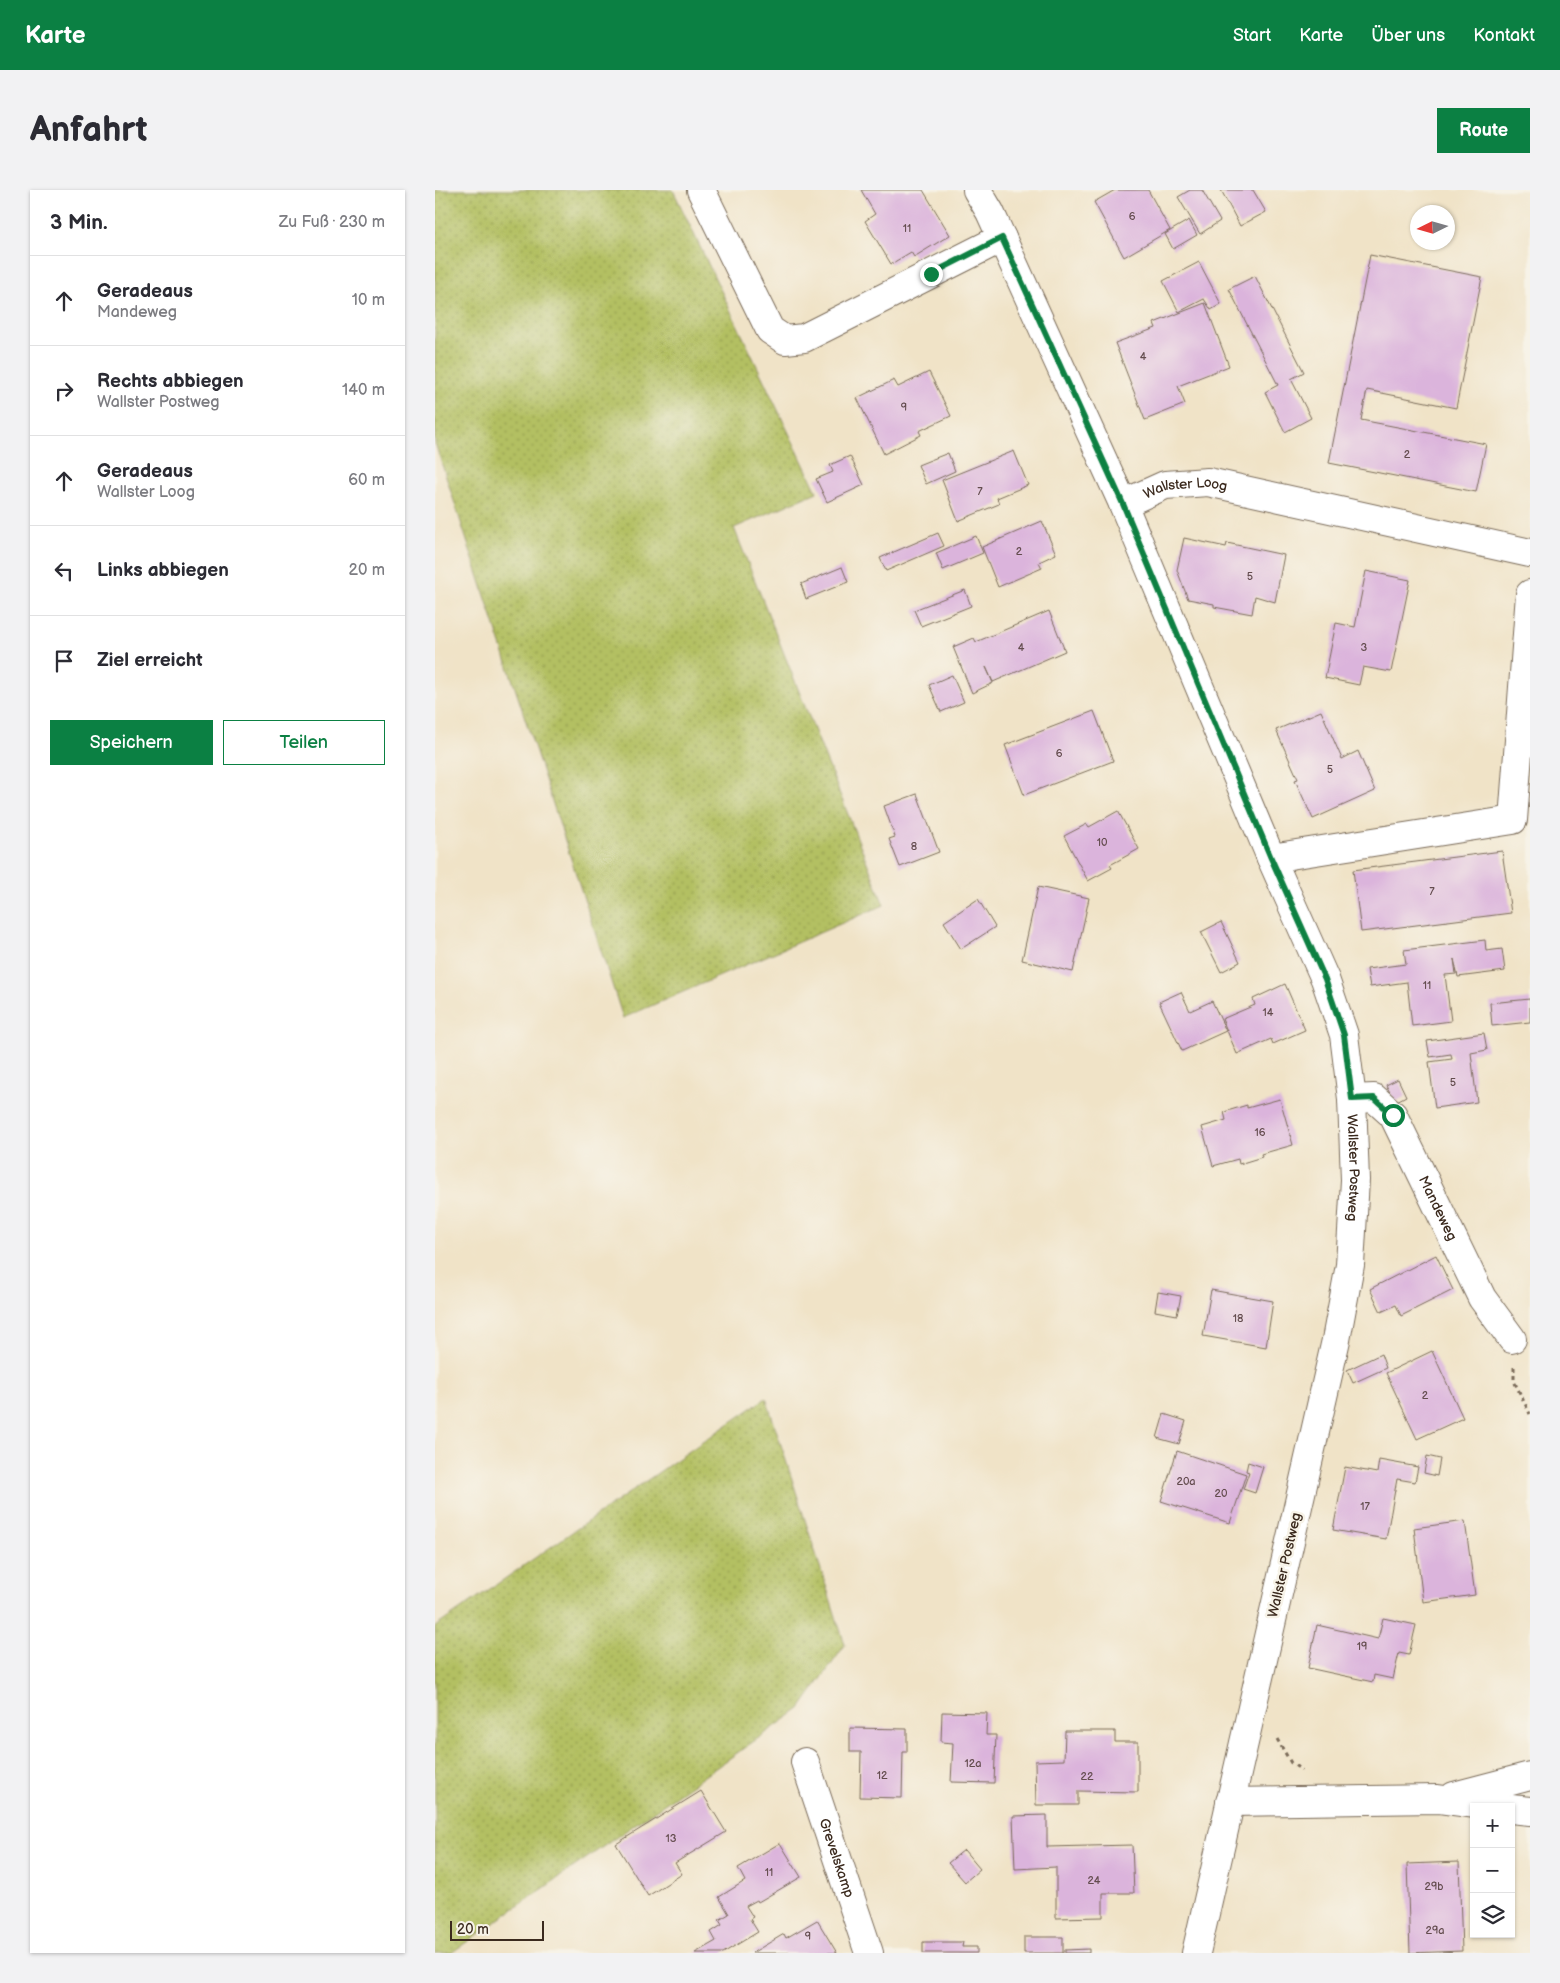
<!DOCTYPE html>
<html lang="de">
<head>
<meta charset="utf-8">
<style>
	body { margin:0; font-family:"Balsamiq Sans",sans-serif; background:#f2f2f3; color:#2b2b33 }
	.controls { position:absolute; right:15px; bottom:15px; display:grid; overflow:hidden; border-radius:0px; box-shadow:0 1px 4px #0004 }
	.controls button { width:45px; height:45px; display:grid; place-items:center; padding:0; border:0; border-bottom:1px solid #e1e1e2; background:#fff; color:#2b2b33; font:25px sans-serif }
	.compass { position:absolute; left:975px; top:15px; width:45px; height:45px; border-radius:50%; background:#fff; box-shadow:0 1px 4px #0004; rotate:265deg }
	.scale { position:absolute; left:15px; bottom:12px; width:94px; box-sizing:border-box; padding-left:5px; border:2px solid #3b2a1e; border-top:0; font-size:14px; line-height:18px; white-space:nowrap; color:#3b2a1e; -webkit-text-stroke:4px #f7f3e8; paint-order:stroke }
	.stop { position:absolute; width:15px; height:15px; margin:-11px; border:4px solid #0b8043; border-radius:50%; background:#fff }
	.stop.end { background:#0b8043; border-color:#fff; box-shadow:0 1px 5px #0008 }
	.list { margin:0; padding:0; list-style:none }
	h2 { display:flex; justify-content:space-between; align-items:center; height:65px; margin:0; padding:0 20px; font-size:21px }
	h2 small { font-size:16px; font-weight:400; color:#7c7c81 }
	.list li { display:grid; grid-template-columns:32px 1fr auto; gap:15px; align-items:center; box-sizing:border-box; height:90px; padding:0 20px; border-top:1px solid #e1e1e2 }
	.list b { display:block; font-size:19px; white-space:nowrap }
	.list p { margin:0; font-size:16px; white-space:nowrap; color:#7c7c81 }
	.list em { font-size:16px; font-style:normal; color:#7c7c81 }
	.actions { display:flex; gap:10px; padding:15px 20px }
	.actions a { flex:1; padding:11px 0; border:1px solid #0b8043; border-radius:0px; text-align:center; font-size:18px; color:#0b8043 }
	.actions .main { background:#0b8043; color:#fff }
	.icon { flex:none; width:28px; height:28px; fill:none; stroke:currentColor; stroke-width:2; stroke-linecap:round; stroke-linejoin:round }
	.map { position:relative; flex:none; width:1095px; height:1763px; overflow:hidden; border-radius:0px }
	header { display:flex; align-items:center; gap:30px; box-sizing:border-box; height:70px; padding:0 25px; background:#0b8043; color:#fff }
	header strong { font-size:24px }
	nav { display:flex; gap:28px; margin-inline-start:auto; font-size:18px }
	.intro { display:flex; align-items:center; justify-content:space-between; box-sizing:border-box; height:120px; padding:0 30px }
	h1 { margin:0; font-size:35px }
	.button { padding:12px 22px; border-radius:0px; background:#0b8043; color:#fff; font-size:18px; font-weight:700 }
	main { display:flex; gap:30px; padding:0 30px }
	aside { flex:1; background:#fff; border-radius:0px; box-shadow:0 1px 4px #0004 }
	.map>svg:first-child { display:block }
	.grass { fill:url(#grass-dots); stroke:#777540 }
	.building { fill:#dbb4dc }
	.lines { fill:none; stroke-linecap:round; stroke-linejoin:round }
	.minor-casing { stroke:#7a6b59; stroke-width:30 }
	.path { stroke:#7a6b59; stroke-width:3; stroke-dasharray:4 4; stroke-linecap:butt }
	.minor { stroke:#fff; stroke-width:28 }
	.route { stroke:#0b8043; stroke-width:6 }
	.labels { text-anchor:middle; stroke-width:5; stroke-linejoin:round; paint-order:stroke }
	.number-label { font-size:11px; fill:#634c4e }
	.street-label { font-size:14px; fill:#3b2a1e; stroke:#f7f3e8 }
</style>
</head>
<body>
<header>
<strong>Karte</strong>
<nav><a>Start</a><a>Karte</a><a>Über uns</a><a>Kontakt</a></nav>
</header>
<div class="intro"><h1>Anfahrt</h1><a class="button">Route</a></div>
<main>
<aside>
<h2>3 Min.<small>Zu Fuß · 230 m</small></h2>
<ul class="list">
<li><svg class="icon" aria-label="ahead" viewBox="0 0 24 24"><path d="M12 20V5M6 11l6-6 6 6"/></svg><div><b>Geradeaus</b><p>Mandeweg</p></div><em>10 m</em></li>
<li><svg class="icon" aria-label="right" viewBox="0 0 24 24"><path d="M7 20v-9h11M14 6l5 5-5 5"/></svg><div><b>Rechts abbiegen</b><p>Wallster Postweg</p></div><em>140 m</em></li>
<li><svg class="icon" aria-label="ahead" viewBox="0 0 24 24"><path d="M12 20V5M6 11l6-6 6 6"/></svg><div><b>Geradeaus</b><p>Wallster Loog</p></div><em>60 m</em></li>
<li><svg class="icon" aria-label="left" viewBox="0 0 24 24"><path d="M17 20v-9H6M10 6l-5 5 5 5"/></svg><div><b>Links abbiegen</b></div><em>20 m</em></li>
<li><svg class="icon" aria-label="arrive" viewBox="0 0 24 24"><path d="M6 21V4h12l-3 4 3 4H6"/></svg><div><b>Ziel erreicht</b></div></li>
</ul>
<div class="actions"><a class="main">Speichern</a><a>Teilen</a></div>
</aside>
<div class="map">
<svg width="1095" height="1763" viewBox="0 0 1095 1763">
	<defs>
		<pattern id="grass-dots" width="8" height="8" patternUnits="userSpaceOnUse" patternTransform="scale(1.25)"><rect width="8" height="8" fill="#b3c062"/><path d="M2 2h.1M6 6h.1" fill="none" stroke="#939c50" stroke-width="1.8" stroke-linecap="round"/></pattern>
	</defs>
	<rect width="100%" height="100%" fill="#f7f3e8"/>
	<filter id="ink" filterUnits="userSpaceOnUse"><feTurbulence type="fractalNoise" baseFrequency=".02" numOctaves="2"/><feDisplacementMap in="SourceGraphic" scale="10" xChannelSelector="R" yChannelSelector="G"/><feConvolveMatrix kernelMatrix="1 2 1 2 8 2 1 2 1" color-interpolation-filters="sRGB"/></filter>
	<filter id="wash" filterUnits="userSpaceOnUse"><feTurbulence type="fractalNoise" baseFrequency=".0096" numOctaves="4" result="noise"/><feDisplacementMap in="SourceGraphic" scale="20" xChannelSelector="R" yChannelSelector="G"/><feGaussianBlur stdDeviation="1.12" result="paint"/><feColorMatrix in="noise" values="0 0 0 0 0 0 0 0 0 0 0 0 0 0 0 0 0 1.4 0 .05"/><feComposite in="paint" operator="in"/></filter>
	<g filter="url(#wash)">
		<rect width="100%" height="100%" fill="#f0e3c7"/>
		<path class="grass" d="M0 0H238L382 302 299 338 449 715 188 828 0 253Z
			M331 1208 410 1455 365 1519 16 1763H0V1437Z"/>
		<g id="blocks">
			<path class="building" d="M426 0H488L515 45 479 67 476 62 456 74 430 31 440 24Z
				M680 0H713L735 40 689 67 659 12Z
				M755 0H767L785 31 765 44 743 7Z
				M786 0H818L831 22 805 36Z
				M754 30 762 45 738 59 730 44Z
				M935 65 1047 87 1021 218 932 200 926 230 1051 254 1041 302 894 273Z
				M764 72 786 114 776 120 769 109 744 122 728 91Z
				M820 86 869 182 856 189 876 228 850 242 830 202 843 195 794 99Z
				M770 113 794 176 743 196 750 214 710 230 680 153 721 138 719 133Z
				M494 182 516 226 484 241 486 245 449 264 422 208 459 190 463 197Z
				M579 261 593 295 562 308 564 314 523 331 507 290Z
				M513 263 520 281 491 294 483 275Z
				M415 266 429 295 392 312 381 289 398 282 395 275Z
				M607 331 621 364 604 372 607 378 563 397 547 357Z
				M503 343 509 356 451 381 445 368Z
				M541 346 548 363 508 380 501 363Z
				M749 348 791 357 792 353 849 365 840 412 820 406 817 424 779 417V414L753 409 742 380Z
				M407 377 413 392 371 409 366 394Z
				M931 381 975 390 956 482 928 477 924 495 890 488 901 433 920 437Z
				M530 400 536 416 486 436 479 420Z
				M614 421 630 461 558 492 551 477 558 493 537 503 518 457 539 448 541 452Z
				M517 485 529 512 506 522 494 495Z
				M659 521 678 571 589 605 570 555Z
				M886 521 907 569 923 561 940 601 878 629 860 590 863 589 841 540Z
				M482 604 504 662 465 677 454 649 460 647 449 616Z
				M683 621 704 659 675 675 677 678 653 691 629 646 652 634 654 637Z
				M1067 661 1076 723 926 742 918 680Z
				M603 697 654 708 638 782 587 770Z
				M543 709 560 737 526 759 509 732Z
				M786 732 805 772 786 782 766 742Z
				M1050 750 1051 761 1067 759 1070 781 1023 787 1019 769 1021 784 1010 785 1016 831 977 836 972 792 935 797 932 779 971 774 969 760Z
				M850 794 870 840 838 854 836 849 802 864 787 829 820 815 818 809Z
				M746 802 755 821 777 811 791 841 747 861 724 812Z
				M1095 809V832L1057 836 1055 813Z
				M1049 843 1052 860 1036 863 1042 912 1000 918 994 872 1017 869 1016 864 995 867 992 851Z
				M963 889 971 906 960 912 951 895Z
				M845 909 858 955 826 964 827 967 804 974 803 969 778 976 767 937 791 930 789 922 812 915V918Z
				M1001 1065 1018 1100 966 1126 961 1115 946 1122 935 1099Z
				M776 1100 838 1111 831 1157 768 1146Z
				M723 1102 746 1106 742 1125 720 1121Z
				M997 1161 1028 1228 982 1249 951 1183Z
				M946 1164 951 1178 918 1193 912 1180Z
				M729 1224 751 1231 744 1254 722 1248Z
				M742 1261 811 1284 795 1333 726 1311Z
				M992 1266 1005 1269 1002 1286 989 1283Z
				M944 1270 983 1277 980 1292 962 1289 951 1349 898 1340 910 1277 942 1283Z
				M813 1272 828 1277 820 1303 808 1299 814 1282 811 1281Z
				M1030 1331 1040 1405 988 1412 979 1338Z
				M948 1428 981 1435 974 1465 964 1463 958 1489 939 1485 938 1492 873 1478 882 1435 943 1449Z
				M507 1522 552 1523 551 1545H561L559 1593 516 1592 518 1553 506 1552Z
				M415 1538 472 1539V1562H468L467 1608 425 1607 426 1562H415Z
				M630 1541H680V1552H703V1602L643 1601V1615H601L600 1571 629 1570Z
				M266 1601 291 1642 240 1673 247 1684 213 1706 181 1654Z
				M612 1625V1657L697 1655 699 1703H668V1727L621 1728V1677L580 1679 578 1626Z
				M345 1653 366 1687 323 1712 322 1710 311 1716 318 1727 315 1729 323 1742 288 1763H260L281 1751 276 1742 287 1735 284 1730 294 1724 284 1707 310 1691 303 1678Z
				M529 1660 545 1679 530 1692 513 1673Z
				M1024 1672 1027 1761 975 1763 972 1674Z
				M382 1730 402 1763H317L349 1744 351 1748Z
				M589 1747H628V1763H589Z
				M488 1752H528L527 1757H542V1763H488Z
				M654 1759V1763H630V1760Z"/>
		</g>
	</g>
	<g filter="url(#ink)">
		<use href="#blocks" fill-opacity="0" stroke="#7a6b59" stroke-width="1"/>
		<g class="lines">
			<g class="minor-casing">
				<g id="minor">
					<path d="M266 0 335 140 350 150 369 148 567 48"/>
					<path id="s1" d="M542 0 555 22 688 314 836 668 890 789 909 845 917 909 920 990 915 1075 901 1150 761 1763"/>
					<path id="s2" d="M688 314 730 295 773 292 1095 363"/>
					<path d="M836 668 1078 630 1095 404"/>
					<path id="s3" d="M917 909 939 908 958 925 1047 1108 1077 1149"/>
					<path id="s4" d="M370 1572 434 1763"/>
					<path d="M1019 1606 1095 1586"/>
					<path d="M795 1612 1003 1609 1061 1617"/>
					<path d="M1076 1619 1095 1621"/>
				</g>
			</g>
			<path class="path" d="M1079 1177V1191L1095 1224
				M842 1549 856 1573 867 1580"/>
			<use href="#minor" class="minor"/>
		</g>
	</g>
	<g class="lines" filter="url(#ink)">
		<path class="route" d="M496 84 567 48 688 314 836 668 890 789 909 845 917 909 939 908 958 925"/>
	</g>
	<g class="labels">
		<g class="number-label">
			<text x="697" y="30">6</text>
			<text x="472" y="42">11</text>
			<text x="708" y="170">4</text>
			<text x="469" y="221">9</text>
			<text x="972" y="268">2</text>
			<text x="545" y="305">7</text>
			<text x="584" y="365">2</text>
			<text x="815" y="390">5</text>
			<text x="586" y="461">4</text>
			<text x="929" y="461">3</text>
			<text x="624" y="567">6</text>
			<text x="895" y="583">5</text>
			<text x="667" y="656">10</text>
			<text x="479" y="660">8</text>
			<text x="997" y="705">7</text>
			<text x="992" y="799">11</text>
			<text x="833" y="826">14</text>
			<text x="1018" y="896">5</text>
			<text x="825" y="946">16</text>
			<text x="803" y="1132">18</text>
			<text x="990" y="1209">2</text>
			<text x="751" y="1295">20a</text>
			<text x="786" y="1307">20</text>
			<text x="930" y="1320">17</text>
			<text x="927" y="1460">19</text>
			<text x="538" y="1577">12a</text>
			<text x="447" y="1589">12</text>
			<text x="652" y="1590">22</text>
			<text x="236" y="1652">13</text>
			<text x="334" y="1686">11</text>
			<text x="659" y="1694">24</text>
			<text x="999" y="1700">29b</text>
			<text x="1000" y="1744">29a</text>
			<text x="373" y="1750">9</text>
		</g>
		<g class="street-label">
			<text dy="5" stroke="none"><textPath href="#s2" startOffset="66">Wallster Loog</textPath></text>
			<text dy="5" stroke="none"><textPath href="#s1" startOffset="1055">Wallster Postweg</textPath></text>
			<text dy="5" stroke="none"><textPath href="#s3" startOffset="151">Mandeweg</textPath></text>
			<text transform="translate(849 1375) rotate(-77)" y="5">Wallster Postweg</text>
			<text dy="5" stroke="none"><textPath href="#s4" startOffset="101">Grevelskamp</textPath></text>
		</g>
	</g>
</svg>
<div class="controls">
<button>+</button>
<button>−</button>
<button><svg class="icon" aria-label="layers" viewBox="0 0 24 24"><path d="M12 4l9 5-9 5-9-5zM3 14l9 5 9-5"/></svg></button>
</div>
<svg class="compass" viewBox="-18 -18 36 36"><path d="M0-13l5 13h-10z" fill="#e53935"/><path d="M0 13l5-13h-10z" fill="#7c7c81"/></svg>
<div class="scale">20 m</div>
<div class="stop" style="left:958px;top:925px"></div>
<div class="stop end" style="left:496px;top:84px"></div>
</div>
</main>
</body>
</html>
